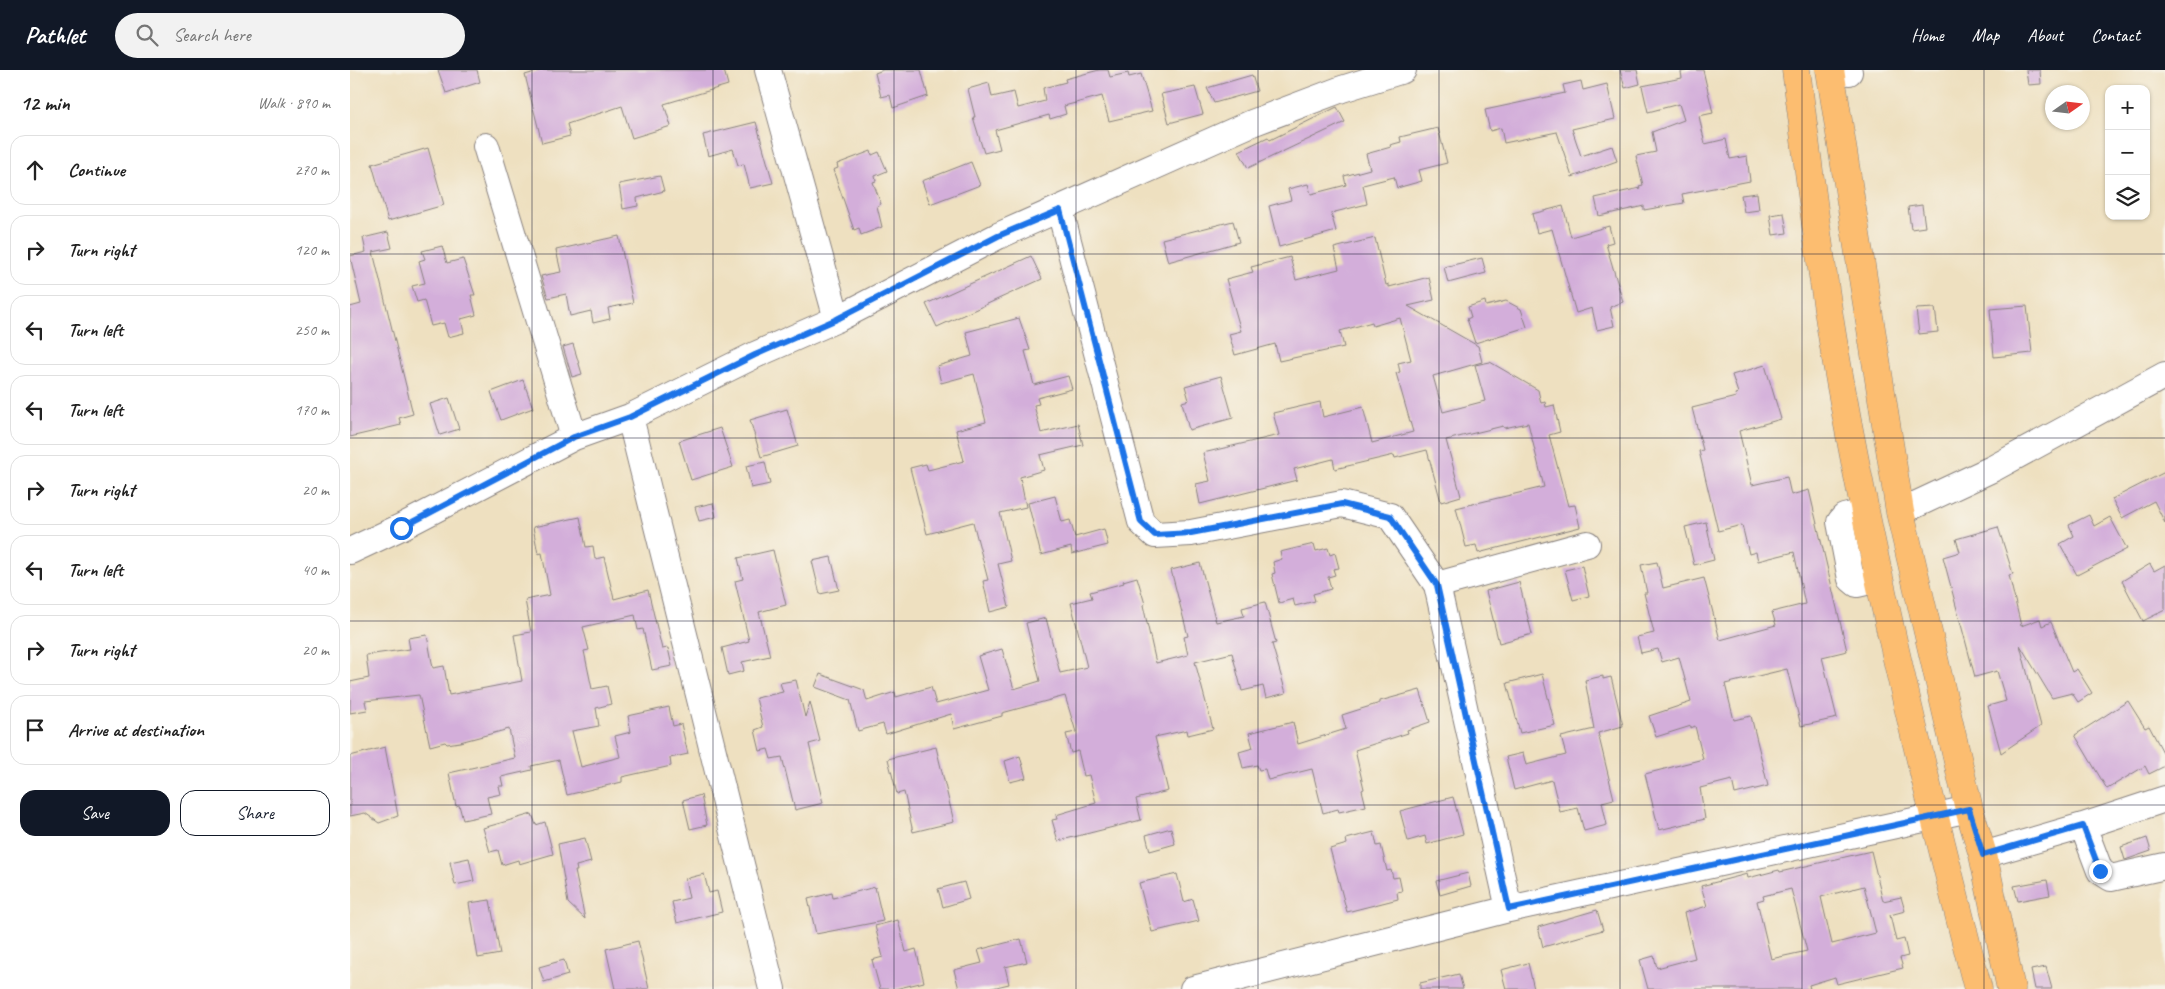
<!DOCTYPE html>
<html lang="en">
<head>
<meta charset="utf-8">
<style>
	body { margin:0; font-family:Caveat,sans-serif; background:#f2f2f2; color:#222 }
	.controls { position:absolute; right:15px; top:15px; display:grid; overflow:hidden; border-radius:10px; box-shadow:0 1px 4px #0004 }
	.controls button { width:45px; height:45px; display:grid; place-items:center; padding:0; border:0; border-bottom:1px solid #e0e0e0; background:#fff; color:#222; font:25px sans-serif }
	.compass { position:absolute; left:1695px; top:15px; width:45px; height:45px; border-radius:50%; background:#fff; box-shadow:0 1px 4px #0004; rotate:76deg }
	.stop { position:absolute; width:15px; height:15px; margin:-11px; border:4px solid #1a73e8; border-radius:50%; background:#fff }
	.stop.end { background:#1a73e8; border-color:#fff; box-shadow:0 1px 5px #0008 }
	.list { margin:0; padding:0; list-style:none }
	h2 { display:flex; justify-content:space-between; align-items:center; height:65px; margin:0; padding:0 20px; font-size:21px }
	h2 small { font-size:16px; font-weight:400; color:#767676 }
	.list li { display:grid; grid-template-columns:32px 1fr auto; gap:15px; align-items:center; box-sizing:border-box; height:70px; margin:0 10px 10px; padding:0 10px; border:1px solid #e0e0e0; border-radius:15px }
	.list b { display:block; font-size:19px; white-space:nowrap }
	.list em { font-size:16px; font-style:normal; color:#767676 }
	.actions { display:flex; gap:10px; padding:15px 20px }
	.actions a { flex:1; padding:11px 0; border:1px solid #111827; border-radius:15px; text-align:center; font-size:18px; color:#111827 }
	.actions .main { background:#111827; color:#fff }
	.icon { flex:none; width:28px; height:28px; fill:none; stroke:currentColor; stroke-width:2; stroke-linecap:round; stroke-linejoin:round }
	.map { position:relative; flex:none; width:1815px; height:919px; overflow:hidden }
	header { display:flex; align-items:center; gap:30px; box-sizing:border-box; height:70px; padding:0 25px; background:#111827; color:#fff }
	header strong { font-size:24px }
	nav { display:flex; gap:28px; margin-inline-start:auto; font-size:18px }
	.search { width:350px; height:45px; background:#f2f2f2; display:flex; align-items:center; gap:12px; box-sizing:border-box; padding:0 18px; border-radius:28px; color:#767676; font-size:19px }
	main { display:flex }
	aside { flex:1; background:#fff }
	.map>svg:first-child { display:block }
	.building { fill:#d3aeda; fill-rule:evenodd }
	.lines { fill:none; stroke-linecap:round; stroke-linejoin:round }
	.minor-casing { stroke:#88817e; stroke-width:28 }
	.major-casing { stroke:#88817e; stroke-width:29 }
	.minor { stroke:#fff; stroke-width:26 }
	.major { stroke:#fcbd6f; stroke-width:28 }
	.route { stroke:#1a73e8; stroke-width:6 }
	.grid { fill:none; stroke:#22223b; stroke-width:1; stroke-opacity:0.55 }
</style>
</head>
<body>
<header>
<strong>Pathlet</strong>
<div class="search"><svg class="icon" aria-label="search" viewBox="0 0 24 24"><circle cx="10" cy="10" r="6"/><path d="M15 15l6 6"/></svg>Search here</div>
<nav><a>Home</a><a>Map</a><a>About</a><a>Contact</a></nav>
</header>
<main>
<aside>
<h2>12 min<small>Walk · 890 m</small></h2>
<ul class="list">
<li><svg class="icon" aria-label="ahead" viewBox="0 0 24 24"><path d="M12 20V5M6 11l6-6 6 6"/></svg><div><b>Continue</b></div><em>270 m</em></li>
<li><svg class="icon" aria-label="right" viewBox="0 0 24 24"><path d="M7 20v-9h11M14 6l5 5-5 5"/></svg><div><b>Turn right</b></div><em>120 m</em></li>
<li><svg class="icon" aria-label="left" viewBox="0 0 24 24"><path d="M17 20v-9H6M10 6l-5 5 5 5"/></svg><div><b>Turn left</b></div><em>250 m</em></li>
<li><svg class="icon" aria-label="left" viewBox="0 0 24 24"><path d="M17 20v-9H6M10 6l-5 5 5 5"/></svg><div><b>Turn left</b></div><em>170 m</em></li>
<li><svg class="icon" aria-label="right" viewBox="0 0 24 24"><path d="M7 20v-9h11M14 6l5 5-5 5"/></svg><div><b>Turn right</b></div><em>20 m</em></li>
<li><svg class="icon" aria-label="left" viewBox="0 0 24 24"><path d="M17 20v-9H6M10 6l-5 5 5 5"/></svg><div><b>Turn left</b></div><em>40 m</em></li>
<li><svg class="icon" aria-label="right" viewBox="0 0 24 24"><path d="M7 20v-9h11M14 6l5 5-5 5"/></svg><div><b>Turn right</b></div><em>20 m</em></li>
<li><svg class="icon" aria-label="arrive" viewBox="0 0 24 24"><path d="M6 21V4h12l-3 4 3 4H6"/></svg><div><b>Arrive at destination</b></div></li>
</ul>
<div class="actions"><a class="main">Save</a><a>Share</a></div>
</aside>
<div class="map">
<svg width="1815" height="919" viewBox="0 0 1815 919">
	<rect width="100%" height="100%" fill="#f7f3e8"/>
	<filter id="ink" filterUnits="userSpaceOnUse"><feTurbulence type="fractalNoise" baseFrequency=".02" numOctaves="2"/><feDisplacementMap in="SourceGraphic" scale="10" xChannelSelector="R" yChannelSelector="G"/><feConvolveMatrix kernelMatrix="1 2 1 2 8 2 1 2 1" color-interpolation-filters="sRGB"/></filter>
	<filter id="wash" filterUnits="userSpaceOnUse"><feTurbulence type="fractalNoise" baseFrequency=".0096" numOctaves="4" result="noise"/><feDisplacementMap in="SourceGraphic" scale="20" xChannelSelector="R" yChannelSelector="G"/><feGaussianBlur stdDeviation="1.12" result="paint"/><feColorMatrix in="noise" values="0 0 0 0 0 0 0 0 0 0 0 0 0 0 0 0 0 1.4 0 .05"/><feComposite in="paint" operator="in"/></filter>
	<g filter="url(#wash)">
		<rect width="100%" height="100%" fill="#eee0c0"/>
		<g id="blocks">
			<path class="building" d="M88 0H127L130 12 96 23Z
				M192 0H374L378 15 314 34 321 56 282 68 272 36 217 54 220 66 192 73 175 5Z
				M533 0H571L578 26 543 38 540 25 531 27 525 3Z
				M749 0H758L760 7 778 3 779 7 791 4 802 41 759 51 752 26 714 36 716 44 700 49 699 45 645 60 650 79 634 83 623 47H625L618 19 639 13 642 27 664 22 668 38 695 31 693 18 716 12 715 9Z
				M1270 0H1287L1290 14 1275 18Z
				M1339 0H1353L1363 43 1349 46 1355 74 1376 69 1380 89 1397 86 1400 111 1332 124 1334 133 1294 140V136L1249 146 1245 128 1290 118 1289 116 1293 115 1286 86 1306 82 1302 62 1334 50 1329 34 1298 42 1292 16 1332 8 1331 2Z
				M1676 0H1690L1691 14 1678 15Z
				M902 5 907 21 864 33 857 18Z
				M1231 11 1233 20 1257 14 1265 49 1222 59 1231 86 1262 76 1267 91 1222 107 1207 62 1154 73 1151 58 1140 61 1135 40 1215 23 1213 15Z
				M845 17 853 44 819 53 811 24Z
				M987 37 995 52 898 98 889 81 918 67 920 70Z
				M406 52 423 113 400 118 394 94 388 95 383 79 358 86 353 65Z
				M1088 58 1097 93 1069 100 1072 111 1047 118 1044 107 1013 115 1017 134 981 143 986 161 929 177 919 136 941 130 938 119 958 114 961 124 996 115 994 106 1020 99 1016 84 1041 77 1040 75 1051 72 1050 67Z
				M78 78 94 135 38 151 22 94Z
				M521 81 522 85 529 82 537 101 525 106 526 111 523 112 531 134 527 136 532 157 511 165 509 158 504 160 483 100 488 98 487 94Z
				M621 92 630 115 580 134 572 111Z
				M310 106 314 121 287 128 288 136 273 139 269 114Z
				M1407 123 1409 140 1394 142 1391 125Z
				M1572 135 1575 157 1561 159 1558 137Z
				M1213 136 1221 167 1259 156 1263 172 1256 174 1273 232 1260 237 1264 256 1247 260 1242 238 1226 243 1202 159 1187 163 1182 144Z
				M1434 143 1437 163 1423 165 1420 145Z
				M883 151 889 172 818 192 812 169Z
				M38 162 42 178 23 182 63 344 49 348 51 355 0 367V237L11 234 0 186 16 182 13 168Z
				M269 166 283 233 258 238 260 249 243 253 241 241 220 246 216 224 198 228 191 206 211 202 206 180Z
				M1025 168 1036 215 1039 214V217L1079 207 1084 230 1058 236 1128 276 1132 292 1083 306 1093 342 1135 331 1125 295 1140 292 1188 320 1191 333 1195 332 1196 337 1204 335 1210 362 1199 365 1218 436 1225 435 1230 457 1128 483 1126 475 1116 477 1106 438 1194 417 1178 353 1154 358 1153 356 1096 370 1111 426 1091 432 1077 380 1045 388 1044 385 985 399 983 389 944 399 947 410 850 434 846 414 860 411 853 383 929 365 923 343 970 332 973 347 1013 337 1022 373 1063 362 1046 303 1050 302 1048 293 1061 290 1050 248 1023 256 1022 252 990 261 994 277 929 291 925 274 885 285 879 264 891 261 876 209 903 202 901 197 940 187 946 210 989 199 984 178Z
				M92 176 97 193 113 189 125 225H121L126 245 111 249 114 263 98 267 94 253 81 256 74 230 67 232 62 216 75 213 69 191 75 189 72 181Z
				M681 186 692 209 587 257 576 234Z
				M1132 188 1136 203 1098 213 1094 197Z
				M1135 231 1136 236 1156 231 1171 239 1177 257 1125 273 1117 249 1121 247 1118 237Z
				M1677 236 1682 283 1644 287 1640 239Z
				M1585 238 1588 262 1569 264 1566 239Z
				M669 248 680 280 675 281 684 315 718 306 722 319 687 328 689 334 684 335 691 363 728 354 733 375 690 385 694 400 670 407 676 437 650 443 661 491 648 494 659 537 640 542 633 511 638 510 623 452 577 464 560 398 576 394 578 400 614 391 606 360 636 352 624 304 591 313 587 296 622 286 616 262Z
				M223 274 232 304 222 307 213 277Z
				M1415 295 1431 349 1389 361 1402 415 1437 407 1441 425 1459 420 1497 581 1472 587 1487 648 1451 656 1437 599 1375 614 1384 650 1401 646 1418 716 1385 724 1382 710 1350 718 1355 749 1309 760 1295 704 1353 689 1345 656 1341 658V656L1306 667 1299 646 1341 632 1329 587 1312 592 1308 579 1291 583 1287 567 1304 563 1294 523H1297L1291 495 1307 492 1313 518 1354 508 1370 570 1426 555 1422 542 1455 534 1444 482 1408 491 1406 482 1399 484 1392 455 1368 461 1349 381 1353 380 1342 338 1386 327 1385 324 1388 323 1382 305Z
				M871 306 883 348 839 360 832 332 839 330 835 316Z
				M173 310 183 338 151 350 141 322Z
				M99 328 109 359 90 365 80 334Z
				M437 339 448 376 411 387 400 350Z
				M370 358 383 397 341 410 329 371Z
				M415 392 420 414 401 418 396 396Z
				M1815 402V453L1804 431 1772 448 1762 429Z
				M705 426 712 452 720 450 725 467 754 459 758 475 722 484 721 477 691 485 678 433Z
				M363 433 366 447 349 451 345 437Z
				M1739 445 1744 456 1760 447 1777 479 1727 505 1710 474 1724 466 1719 455Z
				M230 447 236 477 243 476 245 489 254 487 264 529 298 520 312 579 318 578 322 596 302 600 293 559 288 560 285 545 233 557 239 580 234 581 242 619 257 616 261 634 246 638 249 656 222 661 231 697 270 687 265 666 281 662 278 646 319 637 323 656 331 654 338 684 320 688 321 696 272 707V712L217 725 209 690 181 696 182 700 151 707 153 716H149L151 724 137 727 141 744 113 750 109 735 106 736 99 703 165 688 159 659 110 672 97 674 95 672 80 676 69 625 15 631 17 640 0 643V612L19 608 16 585 60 579 58 568 77 565 83 598 94 596 99 625 172 611 164 565 181 562 175 530 200 525 192 483 188 484 183 457Z
				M1356 452 1364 490 1344 495 1335 457Z
				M1648 457 1663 504 1659 505 1671 556 1690 549 1692 556 1701 552 1722 602 1727 599 1742 623 1728 632 1722 623 1702 628 1670 575 1691 656 1651 683 1638 636 1656 631 1647 601 1625 607 1593 487 1610 482 1606 469Z
				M964 474 966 481 978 478 980 485 985 483 989 498 983 499 985 505 978 507 981 519 963 524 965 531 945 536 943 529 929 533 922 504 925 503 923 492 932 489 930 482Z
				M423 480 436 535 409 542 420 586 392 592 394 601 378 605 372 578 399 571 385 511 393 509 388 488Z
				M481 487 489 520 470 524 462 491Z
				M850 493 866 552 894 546 892 538 915 532 926 573 922 574 936 623 916 628 913 616 892 621 882 583 845 592 863 659 838 665 837 660 805 667 818 721 786 729 791 750 708 771 702 750 707 749 706 745 746 733 739 705 734 706 728 681 721 683 716 664 726 662 715 626 652 643V646L604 659 601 644 536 664 533 654 508 661 500 630 465 617 470 604 514 620 517 631 545 622 546 627 581 617 586 634 638 620 628 586 652 579 664 619 690 611 676 553 696 548 710 603 737 597 721 533 742 528 740 522 774 513 773 511 787 507 795 534 793 535 806 593 838 585 834 567 838 566 821 500Z
				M1800 494 1804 501 1815 495V540L1793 551 1772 511Z
				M1232 496 1239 526 1223 530 1215 500Z
				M1169 512 1182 564 1149 573 1136 521Z
				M1192 604 1205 655 1170 663 1157 613Z
				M1253 606V609L1261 607 1273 656 1248 663 1264 729 1252 732 1257 755 1234 761 1228 738 1210 742 1202 710 1164 720 1156 687 1173 683 1176 695 1216 685 1211 667 1244 659 1235 610Z
				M446 610 455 647 460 632 470 671 459 674 473 733 445 740 432 687 421 689 418 679 410 681 405 660 413 657 406 628 433 622 430 613Z
				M1070 620 1080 652 1057 660 1058 663 1005 680 1014 719 1012 720 1016 736 989 742 988 739 973 743 962 699 918 710 915 699 909 700 907 695 893 698 889 682 903 678 899 663 943 652 948 674 996 659 992 645 1030 633V631Z
				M1778 631 1795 658 1799 656 1815 686V696L1799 704 1795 696 1757 719 1725 665Z
				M35 677 48 746 29 753 15 743 0 746V686Z
				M586 677 604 752 563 762 554 722 547 724 538 689Z
				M670 686 676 708 660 712 655 691Z
				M351 725 357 755 340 759 333 730Z
				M1103 727 1113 764 1077 774 1075 766 1058 771 1050 741Z
				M182 744 186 755 195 752 203 784 169 794 168 790 152 795 148 780 140 782 133 758Z
				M821 758 825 774 800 781 796 765Z
				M1024 762 1027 776 1031 775 1037 801 1041 800 1043 808 1049 807 1052 821 1047 822 1048 829 997 842 980 779 997 774 996 769Z
				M235 768 241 792 226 796 227 801H225L235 849 218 833 208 774Z
				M1797 768 1801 781 1775 790 1771 777Z
				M1521 781 1533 831 1551 827 1555 841 1540 845 1546 871 1554 869 1558 886 1550 888 1553 898 1487 914 1485 907 1459 915 1460 919H1298L1290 890 1304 886 1307 898 1345 888 1334 843 1357 836 1351 816 1397 804 1398 808 1429 800 1430 802ZM1514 816 1526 863 1482 874 1471 827ZM1441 819 1457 881 1421 889 1407 831 1414 829 1413 826Z
				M119 788 124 811 105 815 100 792Z
				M1118 803 1121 816 1090 825 1086 811Z
				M354 804 359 823 367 821 372 842 327 853 322 832 339 828 335 809Z
				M827 804 834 832 843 829 849 851 802 862 789 813Z
				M1697 810 1700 825 1668 831 1664 816Z
				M614 812 619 829 593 837 588 819Z
				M525 817 533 851 466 864 458 829 482 823 483 828Z
				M140 830 150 884 128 888 119 833Z
				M1247 840 1253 860 1193 877 1188 857Z
				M548 850 556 882 566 879 574 912 545 919H530L522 890 533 887 525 856Z
				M671 869 677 892 655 897 659 914 638 919H609L604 900 632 893 628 880Z
				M288 871 299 919H265L256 879Z
				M214 890 218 905 194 912 189 897Z
				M1178 893 1184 919H1156L1151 900Z
				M1696 897 1702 919H1685L1681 900Z
				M1109 904 1113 919H1070V913Z"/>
		</g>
	</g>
	<g filter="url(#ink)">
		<use href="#blocks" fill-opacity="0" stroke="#88817e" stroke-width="1"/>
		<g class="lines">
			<g class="minor-casing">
				<path id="minor" d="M418 0 487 249
					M1498 0 1499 2
					M136 76 224 367
					M710 140 791 452 805 465 841 463 992 434 1040 446 1087 515 1159 839
					M280 347 422 919
					M1515 442 1494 447 1490 452 1501 509 1507 514 1529 509
					M1550 442 1644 398 1815 305
					M0 481 51 457 224 367 280 347 405 285 487 249 648 166 902 53 992 19 1053 0
					M1087 515 1237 474
					M1733 756 1750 801 1761 808 1815 796
					M1633 785 1733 756 1815 729
					M843 919 1159 839 1619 739"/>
			</g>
			<g class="major-casing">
				<path id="major" d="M1446 0C1458 90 1468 181 1483 271 1520 489 1573 705 1628 919
					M1480 0 1550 442 1619 739 1633 785 1661 919"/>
			</g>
			<use href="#minor" class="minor"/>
			<use href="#major" class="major"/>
		</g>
	</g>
	<g class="lines" filter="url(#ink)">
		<path class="route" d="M51 458 224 367 280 347 405 285 487 249 648 166 710 140 791 452 805 465 841 463 992 434 1040 446 1087 515 1159 839 1619 739 1633 785 1733 756 1750 801"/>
	</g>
	<path class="grid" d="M182 0V919M363 0V919M544 0V919M726 0V919M908 0V919M1089 0V919M1270 0V919M1452 0V919M1634 0V919M0 184H1815M0 368H1815M0 551H1815M0 735H1815"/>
</svg>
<div class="controls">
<button>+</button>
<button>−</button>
<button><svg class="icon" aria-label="layers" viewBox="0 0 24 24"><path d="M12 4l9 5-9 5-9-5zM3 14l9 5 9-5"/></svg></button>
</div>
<svg class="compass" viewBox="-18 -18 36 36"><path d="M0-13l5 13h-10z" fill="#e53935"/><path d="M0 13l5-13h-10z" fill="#767676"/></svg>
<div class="stop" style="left:51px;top:458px"></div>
<div class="stop end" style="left:1750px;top:801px"></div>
</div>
</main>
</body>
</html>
